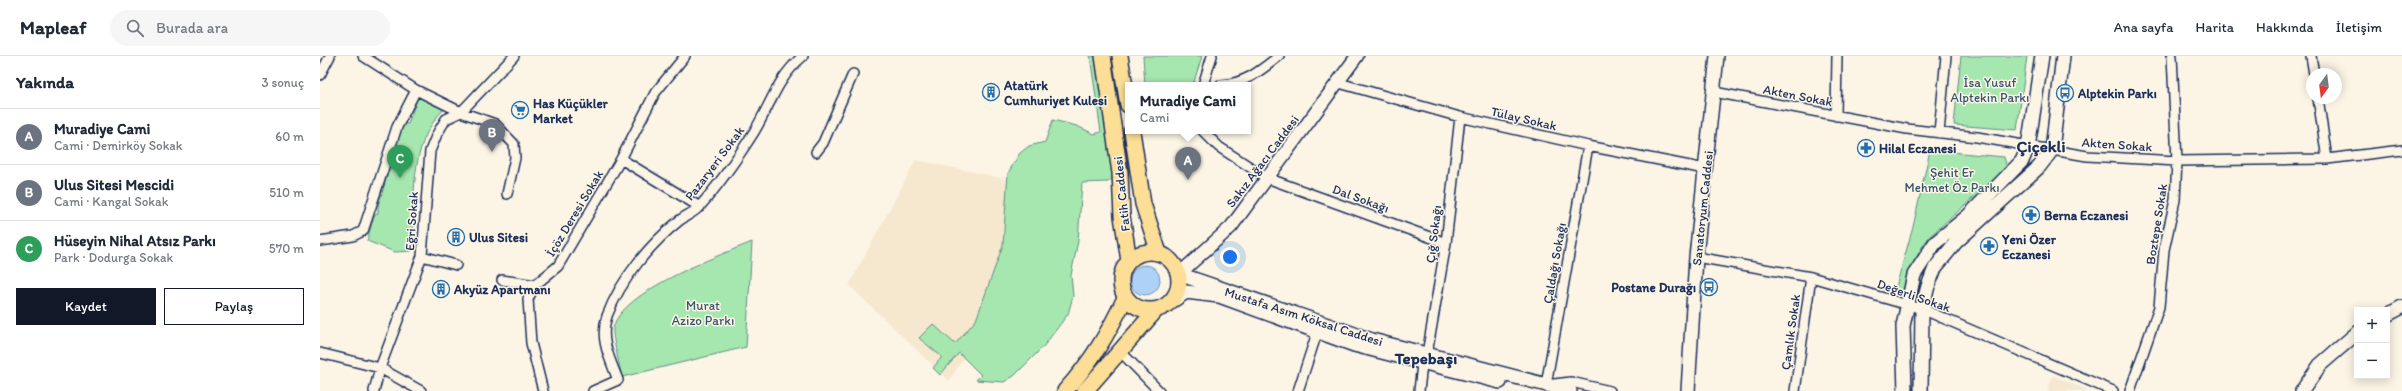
<!DOCTYPE html>
<html lang="tr">
<head>
<meta charset="utf-8">
<style>
	body { margin:0; font-family:Itim,sans-serif; background:#f6f6f7; color:#1f2937 }
	.controls { position:absolute; right:12px; bottom:12px; display:grid; overflow:hidden; border-radius:0px; box-shadow:0 2px 10px #0003 }
	.controls button { width:36px; height:36px; display:grid; place-items:center; padding:0; border:0; border-bottom:1px solid #e0e1e3; background:#fff; color:#1f2937; font:20px sans-serif }
	.compass { position:absolute; left:1986px; top:12px; width:36px; height:36px; border-radius:50%; background:#fff; box-shadow:0 2px 10px #0003; rotate:194deg }
	.you { position:absolute; left:910px; top:201px; width:14px; height:14px; margin:-10px; border:3px solid #fff; border-radius:50%; background:#1a73e8; box-shadow:0 0 0 6px #1a73e833 }
	.badge { display:grid; place-items:center; width:26px; height:26px; border-radius:50%; background:#111827; color:#fff; font-size:13px; font-weight:700 }
	.pin { position:absolute; translate:-50% -33px; filter:drop-shadow(0 1px 2px #0008) }
	.pin::after { content:''; position:absolute; top:21px; width:14px; height:12px; background:inherit; clip-path:polygon(0 0,100% 0,50% 100%) }
	.popup { position:absolute; left:805px; top:26px; width:126px; height:52px; box-sizing:border-box; display:grid; place-content:center; border-radius:0px; background:#fff; filter:drop-shadow(0 1px 3px #0005); font-size:13px; white-space:nowrap; color:#747a83 }
	.popup b { font-size:15px; color:#1f2937 }
	.popup::after { content:''; position:absolute; left:50%; top:100%; margin-left:-8px; border:8px solid transparent; border-top-color:#fff }
	.list { margin:0; padding:0; list-style:none }
	h2 { display:flex; justify-content:space-between; align-items:center; height:52px; margin:0; padding:0 16px; font-size:17px }
	h2 small { font-size:13px; font-weight:400; color:#747a83 }
	.list li { display:grid; grid-template-columns:26px 1fr auto; gap:12px; align-items:center; box-sizing:border-box; height:56px; padding:0 16px; border-top:1px solid #e0e1e3 }
	.list b { display:block; font-size:15px; white-space:nowrap }
	.list p { margin:0; font-size:13px; white-space:nowrap; color:#747a83 }
	.list em { font-size:13px; font-style:normal; color:#747a83 }
	.actions { display:flex; gap:8px; padding:12px 16px }
	.actions a { flex:1; padding:9px 0; border:1px solid #111827; border-radius:0px; text-align:center; font-size:14px; color:#111827 }
	.actions .main { background:#111827; color:#fff }
	.icon { flex:none; width:22px; height:22px; fill:none; stroke:currentColor; stroke-width:2; stroke-linecap:round; stroke-linejoin:round }
	.map { position:relative; flex:none; width:2082px; height:335px; overflow:hidden }
	header { display:flex; align-items:center; gap:24px; box-sizing:border-box; height:56px; padding:0 20px; background:#fff; border-bottom:1px solid #e0e1e3 }
	header strong { font-size:19px }
	nav { display:flex; gap:22px; margin-inline-start:auto; font-size:14px }
	.search { width:280px; height:36px; background:#f6f6f7; display:flex; align-items:center; gap:10px; box-sizing:border-box; padding:0 14px; border-radius:22px; color:#747a83; font-size:15px }
	main { display:flex }
	aside { flex:1; background:#fff }
	.map>svg:first-child { display:block }
	.built { fill:#f6e7cf }
	.green { fill:#a6e7af; stroke:#608b86 }
	.water { fill:#aed2f7; stroke:#7391ba }
	.lines { fill:none; stroke-linecap:round; stroke-linejoin:round }
	.minor-casing { stroke:#1b2f5e; stroke-width:12 }
	.tertiary-casing { stroke:#1b2f5e; stroke-width:15 }
	.secondary-casing { stroke:#1b2f5e; stroke-width:16 }
	.primary-casing { stroke:#1b2f5e; stroke-width:18 }
	.minor { stroke:#fcf5e5; stroke-width:9 }
	.tertiary { stroke:#fcf5e5; stroke-width:12 }
	.secondary { stroke:#fcf5e5; stroke-width:13 }
	.primary { stroke:#fcde96; stroke-width:15 }
	.labels { text-anchor:middle; stroke-width:3; stroke-linejoin:round; paint-order:stroke }
	.park-label { font-size:13px; fill:#37546e; stroke:#fcf5e5 }
	.poi-label { font-size:13px; font-weight:bold; fill:#1b2f5e; stroke:#fcf5e5; text-anchor:start }
	.street-label { font-size:13px; fill:#1b2f5e; stroke:#fcf5e5 }
	.district-label { font-size:17px; font-weight:bold; fill:#1b2f5e; stroke:#fcf5e5 }
</style>
</head>
<body>
<header>
<strong>Mapleaf</strong>
<div class="search"><svg class="icon" aria-label="search" viewBox="0 0 24 24"><circle cx="10" cy="10" r="6"/><path d="M15 15l6 6"/></svg>Burada ara</div>
<nav><a>Ana sayfa</a><a>Harita</a><a>Hakkında</a><a>İletişim</a></nav>
</header>
<main>
<aside>
<h2>Yakında<small>3 sonuç</small></h2>
<ul class="list">
<li><span class="badge" style="background:#6b7280">A</span><div><b>Muradiye Cami</b><p>Cami · Demirköy Sokak</p></div><em>60 m</em></li>
<li><span class="badge" style="background:#6b7280">B</span><div><b>Ulus Sitesi Mescidi</b><p>Cami · Kangal Sokak</p></div><em>510 m</em></li>
<li><span class="badge" style="background:#2e9e5b">C</span><div><b>Hüseyin Nihal Atsız Parkı</b><p>Park · Dodurga Sokak</p></div><em>570 m</em></li>
</ul>
<div class="actions"><a class="main">Kaydet</a><a>Paylaş</a></div>
</aside>
<div class="map">
<svg width="2082" height="335" viewBox="0 0 2082 335">
	<rect width="100%" height="100%" fill="#fcf5e5"/>
	<filter id="ink" filterUnits="userSpaceOnUse"><feTurbulence type="fractalNoise" baseFrequency=".025" numOctaves="2"/><feDisplacementMap in="SourceGraphic" scale="8" xChannelSelector="R" yChannelSelector="G"/><feConvolveMatrix kernelMatrix="1 2 1 2 8 2 1 2 1" color-interpolation-filters="sRGB"/></filter>
	<g filter="url(#ink)">
		<path class="built" d="M596 104 682 122 700 137 667 265 629 325 529 229Z
			M1733 320 1770 335H1727Z"/>
		<path class="green" d="M770 0H779L794 121 788 126 762 127 758 185 751 219 753 240 748 258 723 291 694 320 684 326 656 324 661 319 639 297 620 319 613 312 622 301 599 282 613 268 635 288 656 264 683 189 688 117 700 97 709 90 725 86 733 64 757 70 774 78 781 76Z
			M823 0H882L873 29H825Z
			M1641 0H1707L1697 74 1634 69Z
			M99 38 125 52C86 90 96 146 92 195L75 196 47 185 54 160 58 157V150L83 67 88 68Z
			M1610 94 1684 101 1687 112 1610 180C1594 199 1589 221 1582 244L1573 241 1593 171Z
			M432 186 426 291 302 321C300 311 292 281 293 273 299 236 400 199 432 186Z"/>
		<path class="water" d="M810 224a15 15 0 1 1 30 0a15 15 0 1 1-30 0Z"/>
		<g class="lines">
			<g class="minor-casing">
				<path id="minor" d="M43 0 96 34 141 56 175 68 194 88 195 102 187 138
					M1991 0 1994 18
					M0 19 10 0
					M1019 27 1140 61 1268 90 1385 113
					M883 29 892 0
					M900 29C925 28 940 15 959 0
					M1394 36 1587 73 1657 81 1767 100 1857 105 2007 103 2082 94
					M1998 42 2007 103
					M1516 60 1517 0
					M883 75 899 91 947 122 1126 187
					M1619 77 1626 0
					M1268 90 1226 329 1251 326 1290 335
					M496 96 503 87 533 18
					M301 103 380 151
					M0 185 33 180 43 175 77 71 96 34
					M102 200 136 209
					M1376 201 1491 221 1602 253 1793 335
					M182 224 215 229
					M800 295 839 335
					M0 297 60 312 101 335
					M1107 298 1126 187 1140 61
					M54 335 60 312 102 200 110 95 117 78 126 63 141 56 194 0
					M223 335 211 287 208 243 215 229 238 210 301 103 335 37 365 0
					M273 335 298 324C290 303 279 283 287 260 301 223 330 188 360 164 367 159 375 156 380 150 397 131 420 98 434 76 451 48 457 22 483 0
					M978 335 997 277
					M1099 335 1102 308
					M1475 335 1491 221
					M1810 335 1839 251 1844 194 1855 144 1857 105 1852 0"/>
			</g>
			<g class="tertiary-casing">
				<path id="tertiary" d="M859 218 911 171 1037 0"/>
			</g>
			<g class="secondary-casing">
				<path id="secondary" d="M859 218 1052 284 1250 335
					M854 244 866 236 899 240 1034 289 1180 326
					M2067 259 2082 251
					M1368 335 1376 201 1397 0
					M1585 335 1583 270 1594 219 1615 187 1648 160 1702 105 1708 91 1722 0
					M1601 335 1602 253 1608 230 1615 212 1636 186 1719 111 1732 94 1743 0
					M1982 335 2000 309 2037 277"/>
			</g>
			<g class="primary-casing">
				<path id="primary" d="M783 0 800 117 802 160 809 205
					M800 0 808 49
					M812 75 823 148 839 197
					M801 225a29 29 0 1 1 58 0a29 29 0 1 1-58 0Z
					M745 335C772 305 788 278 805 242
					M765 335 836 254"/>
			</g>
			<use href="#minor" class="minor"/>
			<use href="#tertiary" class="tertiary"/>
			<use href="#secondary" class="secondary"/>
			<use href="#primary" class="primary"/>
		</g>
	</g>
	<defs>
		<g id="building-ring" transform="scale(0.9)"><circle r="9.5" fill="#fcf5e5" stroke="#1f6fb2" stroke-width="1.5"/><path d="M-4-6H4V6H1V3H-1V6H-4ZM-2.5-4.3h1.7v1.8h-1.7ZM.8-4.3h1.7v1.8H.8ZM-2.5-1h1.7V.8h-1.7ZM.8-1h1.7V.8H.8Z" fill="#1f6fb2"/></g>
		<g id="bus-ring" transform="scale(0.9)"><circle r="9.5" fill="#fcf5e5" stroke="#1f6fb2" stroke-width="1.5"/><path d="M-5-6H5V4H4V6H2V4H-2V6H-4V4H-5ZM-3.5-4V0h7V-4ZM-3.5 1.2v1.5H-2V1.2ZM2 1.2v1.5H3.5V1.2Z" fill="#1f6fb2"/></g>
		<g id="supermarket-ring" transform="scale(0.9)"><circle r="9.5" fill="#fcf5e5" stroke="#1f6fb2" stroke-width="1.5"/><path d="M-6-5.5h2.5l.6 2H6L4.5 2H-2.5L-4.4-4H-6ZM-1.5 3.2a1.3 1.3 0 1 0 .1 0ZM3 3.2a1.3 1.3 0 1 0 .1 0Z" fill="#1f6fb2"/></g>
		<g id="pharmacy-ring" transform="scale(0.9)"><circle r="9.5" fill="#fcf5e5" stroke="#1f6fb2" stroke-width="1.5"/><path d="M-2-6h4v4h4v4h-4v4h-4v-4h-4v-4h4Z" fill="#1f6fb2"/></g>
	</defs>
	<g fill-rule="evenodd">
		<use href="#building-ring" x="671" y="36"/>
		<use href="#bus-ring" x="1745" y="37"/>
		<use href="#supermarket-ring" x="200" y="54"/>
		<use href="#pharmacy-ring" x="1546" y="92"/>
		<use href="#pharmacy-ring" x="1711" y="159"/>
		<use href="#building-ring" x="136" y="181"/>
		<use href="#pharmacy-ring" x="1669" y="190"/>
		<use href="#bus-ring" x="1389" y="231"/>
		<use href="#building-ring" x="121" y="233"/>
	</g>
	<g class="labels">
		<g class="park-label">
			<text x="1670" y="31">İsa Yusuf<tspan x="1670" dy="15">Alptekin Parkı</tspan></text>
			<text x="1632" y="121">Şehit Er<tspan x="1632" dy="15">Mehmet Öz Parkı</tspan></text>
			<text x="383" y="254">Murat<tspan x="383" dy="15">Azizo Parkı</tspan></text>
		</g>
		<g class="poi-label">
			<text x="684" y="34">Atatürk<tspan x="684" dy="15">Cumhuriyet Kulesi</tspan></text>
			<text x="1758" y="42">Alptekin Parkı</text>
			<text x="213" y="52">Has Küçükler<tspan x="213" dy="15">Market</tspan></text>
			<text x="1559" y="97">Hilal Eczanesi</text>
			<text x="1724" y="164">Berna Eczanesi</text>
			<text x="149" y="186">Ulus Sitesi</text>
			<text x="1682" y="188">Yeni Özer<tspan x="1682" dy="15">Eczanesi</tspan></text>
			<text x="1376" y="236" text-anchor="end">Postane Durağı</text>
			<text x="134" y="238">Akyüz Apartmanı</text>
		</g>
		<g class="street-label">
			<text transform="translate(1478 39) rotate(11)" y="5">Akten Sokak</text>
			<text transform="translate(1204 62) rotate(13)" y="5">Tülay Sokak</text>
			<text transform="translate(1797 88) rotate(4)" y="5">Akten Sokak</text>
			<text transform="translate(942 105) rotate(-53)" y="5">Sakız Ağacı Caddesi</text>
			<text transform="translate(394 107) rotate(-53)" y="5">Pazaryeri Sokak</text>
			<text transform="translate(801 138) rotate(-96)" y="5">Fatih Caddesi</text>
			<text transform="translate(1041 142) rotate(20)" y="5">Dal Sokağı</text>
			<text transform="translate(1382 152) rotate(-84)" y="5">Sanatoryum Caddesi</text>
			<text transform="translate(254 157) rotate(-59)" y="5">İçöz Deresi Sokak</text>
			<text transform="translate(91 165) rotate(-86)" y="5">Eğri Sokak</text>
			<text transform="translate(1836 168) rotate(-81)" y="5">Boztepe Sokak</text>
			<text transform="translate(1113 178) rotate(-83)" y="5">Çığ Sokağı</text>
			<text transform="translate(1234 207) rotate(-80)" y="5">Çaldağı Sokağı</text>
			<text transform="translate(1594 239) rotate(19)" y="5">Değerli Sokak</text>
			<text transform="translate(984 260) rotate(18)" y="5">Mustafa Asım Köksal Caddesi</text>
			<text transform="translate(1470 276) rotate(-82)" y="5">Çamlık Sokak</text>
		</g>
		<g class="district-label">
			<text x="1721" y="96">Çiçekli</text>
			<text x="1106" y="308">Tepebaşı</text>
		</g>
	</g>
</svg>
<div class="controls">
<button>+</button>
<button>−</button>
</div>
<svg class="compass" viewBox="-18 -18 36 36"><path d="M0-13l5 13h-10z" fill="#e53935"/><path d="M0 13l5-13h-10z" fill="#747a83"/></svg>
<div class="you"></div>
<div class="pin badge" style="left:868px;top:124px;background:#6b7280">A</div>
<div class="popup"><b>Muradiye Cami</b>Cami</div>
<div class="pin badge" style="left:172px;top:96px;background:#6b7280">B</div>
<div class="pin badge" style="left:80px;top:122px;background:#2e9e5b">C</div>
</div>
</main>
</body>
</html>
